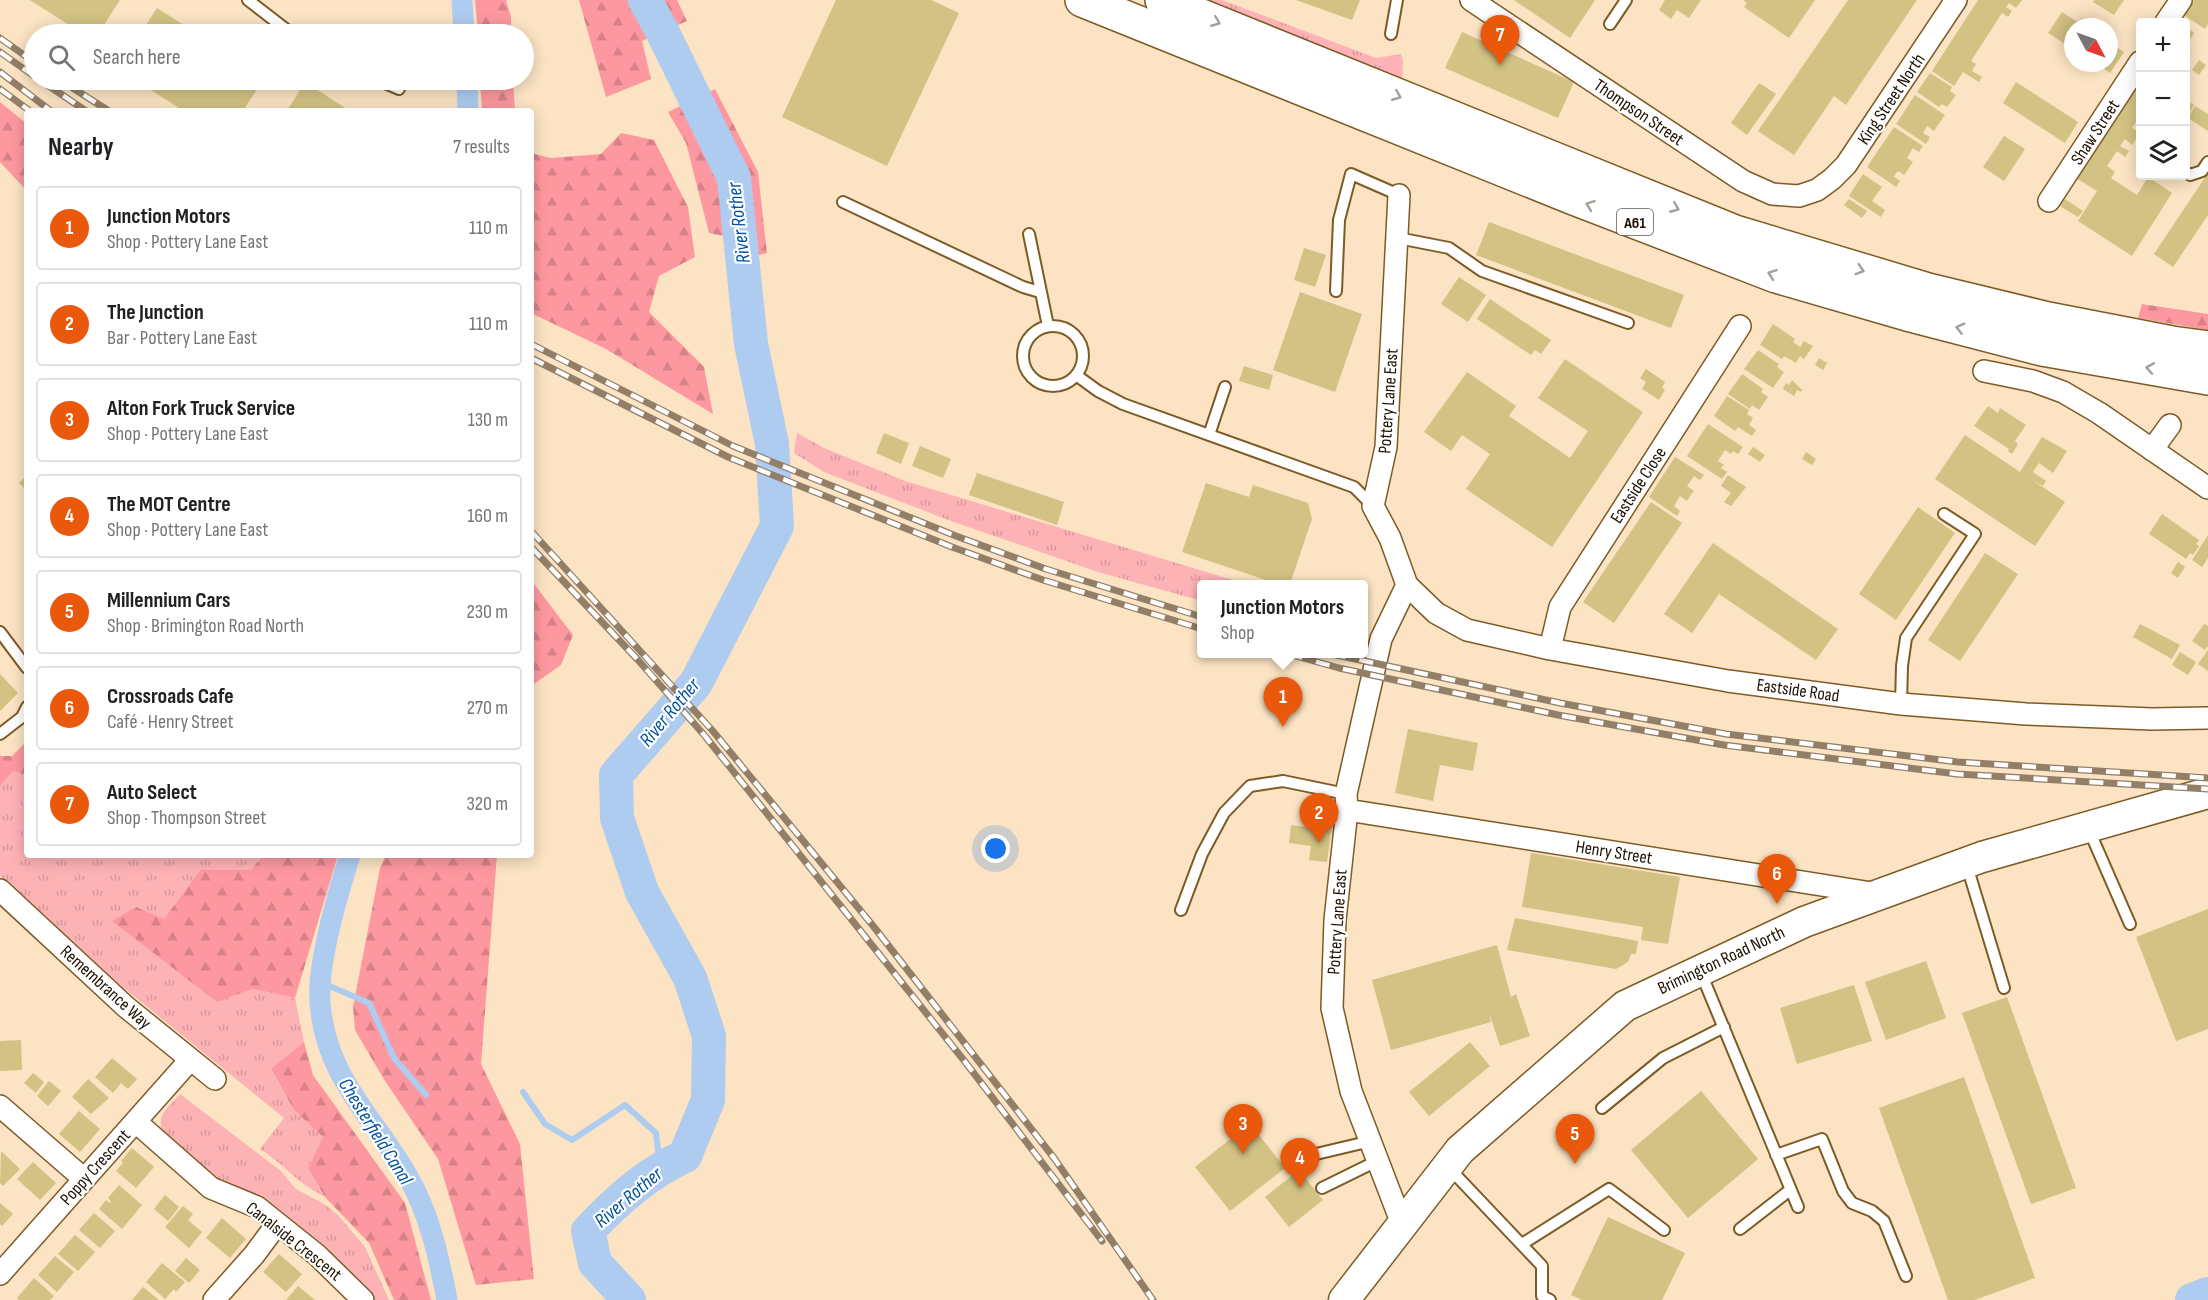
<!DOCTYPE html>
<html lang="en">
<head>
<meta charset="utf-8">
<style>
	body { margin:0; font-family:"Sofia Sans Condensed",sans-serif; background:#f2f2f2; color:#202124 }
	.controls { position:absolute; right:18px; top:18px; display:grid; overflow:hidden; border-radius:6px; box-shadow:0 3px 15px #0003 }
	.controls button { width:54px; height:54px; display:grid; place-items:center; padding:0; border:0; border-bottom:2px solid #e0e0e0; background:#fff; color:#202124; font:30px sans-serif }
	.compass { position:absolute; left:2064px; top:18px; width:54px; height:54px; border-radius:50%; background:#fff; box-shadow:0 3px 15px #0003; rotate:131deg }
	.you { position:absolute; left:996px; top:849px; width:21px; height:21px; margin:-15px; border:4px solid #fff; border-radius:50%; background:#1a73e8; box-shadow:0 0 0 9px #1a73e833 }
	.badge { display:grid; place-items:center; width:39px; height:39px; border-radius:50%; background:#ea580c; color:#fff; font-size:20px; font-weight:700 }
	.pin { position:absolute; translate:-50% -50px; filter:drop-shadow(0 2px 3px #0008) }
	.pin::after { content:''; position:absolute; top:32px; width:21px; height:18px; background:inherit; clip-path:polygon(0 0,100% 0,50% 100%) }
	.popup { position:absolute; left:1197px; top:580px; width:171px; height:78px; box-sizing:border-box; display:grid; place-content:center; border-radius:6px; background:#fff; filter:drop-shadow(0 2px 4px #0005); font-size:20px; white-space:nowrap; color:#757577 }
	.popup b { font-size:22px; color:#202124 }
	.popup::after { content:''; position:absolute; left:50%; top:100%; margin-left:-12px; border:12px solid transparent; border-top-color:#fff }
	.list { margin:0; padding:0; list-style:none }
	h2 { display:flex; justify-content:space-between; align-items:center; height:78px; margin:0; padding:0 24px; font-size:26px }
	h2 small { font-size:20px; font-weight:400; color:#757577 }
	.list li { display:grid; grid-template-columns:39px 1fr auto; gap:18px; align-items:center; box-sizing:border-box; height:84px; margin:0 12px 12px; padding:0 12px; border:2px solid #e0e0e0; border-radius:6px }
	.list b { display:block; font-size:22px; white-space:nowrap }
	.list p { margin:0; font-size:20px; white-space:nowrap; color:#757577 }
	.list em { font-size:20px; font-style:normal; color:#757577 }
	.icon { flex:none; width:33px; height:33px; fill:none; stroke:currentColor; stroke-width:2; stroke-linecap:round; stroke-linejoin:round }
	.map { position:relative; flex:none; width:2208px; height:1300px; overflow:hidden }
	.search { position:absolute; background:#fff; box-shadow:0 3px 15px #0003; left:24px; top:24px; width:510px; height:66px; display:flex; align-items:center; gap:15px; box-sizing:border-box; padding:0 21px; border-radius:33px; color:#757577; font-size:22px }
	.panel { position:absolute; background:#fff; box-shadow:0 3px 15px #0003; left:24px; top:108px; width:510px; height:750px; border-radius:6px }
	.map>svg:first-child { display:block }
	.grass { fill:url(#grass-tufts) }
	.forest { fill:url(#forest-firs) }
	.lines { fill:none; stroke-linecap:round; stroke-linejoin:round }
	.stream { stroke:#aecbf0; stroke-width:6 }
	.canal { stroke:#aecbf0; stroke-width:21 }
	.river { stroke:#aecbf0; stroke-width:34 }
	.building { fill:#d2c283 }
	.lane-casing { stroke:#7e5b25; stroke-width:14 }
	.street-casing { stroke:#7e5b25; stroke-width:24 }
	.secondary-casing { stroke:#7e5b25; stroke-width:33 }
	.highway-casing { stroke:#7e5b25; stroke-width:36 }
	.lane { stroke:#fff; stroke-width:10 }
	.street { stroke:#fff; stroke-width:21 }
	.secondary { stroke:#fff; stroke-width:30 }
	.highway { stroke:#fff; stroke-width:33 }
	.rail-casing { stroke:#937f67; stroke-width:7 }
	.rail { stroke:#fff; stroke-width:4.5; stroke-dasharray:14; stroke-linecap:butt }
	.oneway { stroke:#a59f99 }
	.labels { text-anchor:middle; stroke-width:4.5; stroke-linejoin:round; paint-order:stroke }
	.shield { fill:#fff; stroke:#62584c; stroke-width:1.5 }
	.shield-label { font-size:16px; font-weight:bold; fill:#1e1000 }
	.street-label { font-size:18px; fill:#1e1000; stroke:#fff }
	.water-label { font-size:20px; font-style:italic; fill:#0151a1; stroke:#fff }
</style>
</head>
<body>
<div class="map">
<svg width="2208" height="1300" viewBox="0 0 2208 1300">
	<defs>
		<pattern id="grass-tufts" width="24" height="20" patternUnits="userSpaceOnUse" patternTransform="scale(1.5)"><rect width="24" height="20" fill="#fdb2b6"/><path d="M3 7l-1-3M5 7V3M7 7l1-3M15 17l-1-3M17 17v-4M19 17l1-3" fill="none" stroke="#d8989b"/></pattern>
		<pattern id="forest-firs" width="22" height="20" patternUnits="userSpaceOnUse" patternTransform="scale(1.5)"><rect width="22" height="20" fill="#fd98a0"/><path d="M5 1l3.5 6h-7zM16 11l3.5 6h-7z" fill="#d88288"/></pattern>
	</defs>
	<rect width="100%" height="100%" fill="#fbe3c3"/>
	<path class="grass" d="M1192 0H1222L1376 58 1401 54 1403 60 1402 85Z
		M797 433 824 448 905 481 1246 584H1202V601L1098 572 951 521 824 472 794 453Z
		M13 771 27 775V855H263L251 870H200L164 919 217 1002 253 989 295 998 304 1042 271 1070 294 1110 323 1137 308 1168 325 1197C298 1184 285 1165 260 1149L284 1118 98 967 0 876V786Z
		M180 1094 281 1171 296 1189 324 1204 338 1215 365 1247 389 1300H368L216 1181 164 1134C154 1116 169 1107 180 1094Z"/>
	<path class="forest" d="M475 0H506L511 17V34H478Z
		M579 0H677L687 21 642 41 651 79 606 97Z
		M480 80H513L515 111H482Z
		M715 89 758 172 767 253 733 262 724 236 709 233 686 143 668 112Z
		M0 102 27 124V191L0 162Z
		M621 133 654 140 688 207 695 257 659 276 649 312 704 367 713 414 606 349 531 313V153L551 158 601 154Z
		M2142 304 2208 314V330L2138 318Z
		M531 580 573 635 561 665 531 686Z
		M27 741V775L13 771 0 786V756H12Z
		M263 855H338L295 998 253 989 217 1002 112 921 136 907 164 919 200 870H251Z
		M386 855H497L481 1064 520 1144 534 1279 476 1285 438 1159 385 1081 355 1030 353 1007 380 868Z
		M304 1042 313 1075 405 1203 431 1300H394L369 1243 325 1197 308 1168 323 1137 294 1110 271 1069Z"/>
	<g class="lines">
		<path class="stream" d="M320 982 369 1003 394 1058 426 1095
			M523 1092 545 1124 572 1140 625 1105 656 1133 660 1167"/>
		<path class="canal" d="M462 0 464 34
			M467 80 468 111
			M350 855C338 893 317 963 320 1002 325 1076 372 1115 407 1175 429 1212 439 1257 447 1300"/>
		<path class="river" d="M629 1300 595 1263 588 1231C616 1201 647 1173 685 1156L708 1100 709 1036 690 978 642 892 617 818 616 775 696 683 777 526 772 444 751 344 734 178 662 31 645 0
			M2192 1300 2208 1294"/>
	</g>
	<path class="building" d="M30 0H120L98 34H83Z
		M836 0H931L959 13 887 166 782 117Z
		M1296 0H1360L1352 20Z
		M1514 0H1595L1570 38Z
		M1665 0H1701L1689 18 1677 10 1671 19 1659 10Z
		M1743 0H1815L1789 38 1744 7 1747 3Z
		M1848 0H1917L1846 105 1834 96 1794 155 1758 131Z
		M1978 0H2022L2016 8 2009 3 2006 7 2012 11 2008 17 2002 13 1971 61 1976 64 1972 71 1982 77 1979 82 1963 72 1954 86 1932 71Z
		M2094 0H2124L2114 15 2093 2Z
		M2194 0H2208V24L2205 29 2184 15Z
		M157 8 198 34H140Z
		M2062 12 2085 27H2073V49L2048 33Z
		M2186 27 2194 33 2186 46 2191 50 2187 56 2186 55Z
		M1462 32 1574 82 1558 118 1445 68Z
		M2109 42 2124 52 2110 73 2095 63H2109Z
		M2199 60 2206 65 2199 75 2192 70Z
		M1930 73 1952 87 1950 91 1956 95 1947 107 1942 104 1939 107 1917 92Z
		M135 80H263L243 111H184Z
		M2140 80V125L2136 122 2132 128 2140 133 2132 145 2125 139 2120 146 2129 151 2125 157 2117 151 2107 166 2115 172 2111 178 2137 195 2148 177 2172 193 2132 256 2078 221 2097 191 2076 178Z
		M305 82 350 111H287Z
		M2016 82 2078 122 2065 143 2003 103Z
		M1759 83 1776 94 1747 135 1731 123Z
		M1915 95 1945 115 1934 131 1927 126 1923 133 1930 137 1926 144 1896 124Z
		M2188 101 2194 105 2186 119V104Z
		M2195 106 2208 114V131L2188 118Z
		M1894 127 1923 146 1919 152 1913 148 1907 158 1913 162 1904 175 1898 171 1896 173 1894 177 1900 181 1896 187 1867 167Z
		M2004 136 2025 149 2004 181 1983 167Z
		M2208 173V215L2173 267 2154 254Z
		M1863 174 1882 187 1872 201 1885 210 1881 217 1849 196Z
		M1849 199 1867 211 1862 218 1844 205Z
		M2065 199 2083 211 2078 217 2060 206Z
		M1489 222 1684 295 1671 328 1476 255Z
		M1304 248 1326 255 1315 287 1294 280Z
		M1459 277 1486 295 1468 322 1441 304Z
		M1300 292 1362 314 1335 392 1273 370Z
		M1490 299 1551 340 1541 354 1535 350 1531 355 1477 319Z
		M1773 324 1795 339 1793 342 1800 347 1804 341 1813 346 1804 359 1800 356 1796 363 1784 356 1782 359 1760 345Z
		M1758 350 1779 364 1777 367 1784 372 1773 388 1744 369Z
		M1819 358 1827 363 1823 370 1815 365Z
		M1565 359 1643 412 1552 547 1466 489 1490 454 1462 435 1451 451 1424 432 1467 372 1516 406 1509 416 1570 458 1588 431 1538 398Z
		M1244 366 1273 375 1269 390 1239 381Z
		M1646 369 1665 382 1662 388 1665 390 1659 400 1642 389 1646 382 1640 378Z
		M1742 374 1763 389 1761 392 1768 397 1759 410 1752 405 1750 409 1728 394Z
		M1792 380 1802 390 1801 392 1797 390 1794 396 1783 389 1786 383 1789 385Z
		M1727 396 1749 410 1747 414 1753 418 1749 425 1756 430 1752 436 1738 427 1735 431 1714 416Z
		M1988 406 1998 413 2000 408 2026 425 2015 441 2018 444 2012 454 2008 451 2009 449 1974 426Z
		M1708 424 1743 447 1738 454 1733 451 1731 454 1725 450 1718 461 1724 465 1721 468 1727 472 1722 479 1687 456Z
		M884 433 909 443 901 464 876 453Z
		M1965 435 2020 472 2042 437 2067 451 2053 473 2039 463 2033 472 2046 481 2043 486 2031 479 2065 502 2035 546 1935 479Z
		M920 446 951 459 943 478 912 466Z
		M1753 447 1765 455 1760 462 1748 454Z
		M1806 452 1816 459 1812 465 1802 459Z
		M1675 457 1704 475 1700 480 1694 476 1687 486 1694 491 1690 496 1687 501 1680 496 1674 506 1680 511 1677 516 1649 497Z
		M977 473 1064 502 1057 525 969 495Z
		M27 475V491L19 483Z
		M1728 475 1746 487 1731 506 1724 502 1731 493 1721 486Z
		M1206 483 1249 497 1253 485 1308 503 1312 519 1290 584H1278L1182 552Z
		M1651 502 1682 523 1614 623 1583 602Z
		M1918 507 1955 533 1896 620 1859 594Z
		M2162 514 2199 540 2196 544 2199 546 2193 555 2190 553 2186 559 2149 534Z
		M2208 535V558L2202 567 2192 560Z
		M1713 543 1838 629 1816 660 1719 594 1692 633 1664 614Z
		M1985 553 2018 574 1960 661 1928 640Z
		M2178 562 2185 567 2178 578 2171 573Z
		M2140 624 2180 645 2172 659 2133 637Z
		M2204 624 2208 626V646L2205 650 2192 641Z
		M2208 650V671L2198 664Z
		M2180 652 2196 662 2188 675 2172 665Z
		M0 674 18 693 0 711Z
		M1408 729 1478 743 1473 771 1440 765 1433 801 1395 793Z
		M1322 816 1333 818 1327 862 1309 860 1311 846 1289 843 1291 825 1320 829Z
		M1531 853 1680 877 1668 944 1641 940 1643 927 1522 907Z
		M2208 909V1029L2176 1041 2136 937Z
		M1515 918 1638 941 1636 954H1631L1628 962 1616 969 1507 950Z
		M1497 945 1511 997 1516 994 1530 1036 1500 1046 1489 1012 1491 1022 1391 1050 1372 980Z
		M1926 961 1946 1018 1886 1040 1865 982Z
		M1854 985 1872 1041 1797 1064 1780 1008Z
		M2007 997 2076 1188 2031 1204 1962 1013Z
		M21 1040 22 1070 0 1071V1041Z
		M1470 1042 1490 1066 1429 1116 1409 1092Z
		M112 1058 137 1079 128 1089 121 1083 113 1093 95 1077Z
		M33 1073 44 1082 36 1093 24 1083Z
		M1964 1077 2035 1278 1975 1300H1948L1879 1108Z
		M88 1079 109 1098 91 1114 72 1097Z
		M49 1081 61 1091 48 1106 37 1096Z
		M1701 1091 1758 1159 1688 1218 1631 1150Z
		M79 1111 100 1129 80 1152 59 1134Z
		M1245 1117 1285 1168 1230 1211 1195 1167 1238 1133 1233 1126Z
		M132 1148 154 1167 136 1188 116 1171 123 1163 121 1161Z
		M1 1151 20 1169 3 1186 0 1183Z
		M33 1162 56 1183 40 1200 17 1179Z
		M1299 1170 1323 1200 1289 1227 1265 1197Z
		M119 1185 142 1205 122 1229 99 1209 106 1200 110 1203 111 1201 108 1198Z
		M165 1195 179 1207 168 1221 154 1209Z
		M0 1203 13 1214 2 1226 0 1224Z
		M183 1206 193 1214 188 1220 202 1232 189 1248 165 1227Z
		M94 1213 115 1231 100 1248 79 1230Z
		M1608 1217 1685 1253 1662 1300H1582L1571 1295Z
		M222 1218 246 1239 230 1258 206 1238Z
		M75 1235 95 1252 78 1271 58 1254Z
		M279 1254 302 1274 286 1292 263 1272Z
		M55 1256 74 1272 57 1292 38 1275Z
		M186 1258 200 1270 189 1283 175 1271Z
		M162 1263 185 1282 176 1292 174 1289 165 1299 146 1282Z
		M34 1278 54 1296 50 1300H19L17 1298Z
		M298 1286 315 1300H286Z
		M143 1287 159 1300H132Z"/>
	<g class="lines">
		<g class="lane-casing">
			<path id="lane" d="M248 0 292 34
				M1610 24 1626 0
				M1391 34 1397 0
				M378 80 399 89
				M2186 172 2190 175 2202 171 2208 162
				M843 202 1023 287 1040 292
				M1029 234 1048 326
				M1398 238 1449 248 1482 271 1628 323
				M1336 291 1339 220 1351 174 1399 195
				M1023 356a30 30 0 1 1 60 0a30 30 0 1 1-60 0Z
				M1076 375 1098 391 1123 404 1354 487 1373 506
				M1209 435 1225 387
				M0 632 27 668
				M1901 704 1902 666 1906 638 1975 534 1944 514
				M0 734 22 717 27 707
				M2089 830 2130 924
				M1967 866 2004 988
				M1181 910 1202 854 1224 813 1250 786 1283 781 1346 794
				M1701 973 1798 1207
				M1602 1108 1663 1058 1724 1027
				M1776 1155 1822 1139 1843 1191 1852 1203 1872 1211 1884 1221 1906 1276
				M1295 1159 1371 1141
				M1450 1169 1542 1266V1296L1550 1300
				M1322 1188 1379 1160
				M1740 1229 1790 1190
				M1522 1244 1609 1189 1664 1230"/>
		</g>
		<g class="street-casing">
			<path id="street" d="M1471 0 1743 181 1772 194 1799 196 1817 190 1832 179 1846 165 1956 0
				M2166 22 2181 0
				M1399 195 1386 447 1373 506 1390 538 1407 585 1436 613 1467 630 1550 649 1728 681 1901 704 2026 714 2152 719 2208 718
				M2049 201 2140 62
				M1984 371 2033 381 2063 392 2099 413 2208 488
				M2152 450 2170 425
				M1550 649 1560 607 1740 326
				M1347 810 1878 894
				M0 890 126 1007 215 1079
				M0 1106 84 1179
				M136 1122 211 1188 257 1207 317 1255 363 1300
				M1402 1224 1351 1091 1332 1008 1335 920 1347 810 1346 794 1381 639 1407 585
				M0 1274 190 1060
				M214 1300 254 1255 277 1224"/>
		</g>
		<g class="secondary-casing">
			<path id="secondary" d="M1344 1300 1460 1150 1625 1006 1804 922 1982 857 2208 793"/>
		</g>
		<g class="highway-casing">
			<path id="highway" d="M1082 0 1571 197 1776 276 1907 314 2042 349 2208 378
				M1162 0 1735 232 1928 290 2048 319 2172 343 2208 348"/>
		</g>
		<use href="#lane" class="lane"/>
		<use href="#street" class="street"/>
		<use href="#secondary" class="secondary"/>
		<use href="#highway" class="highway"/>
		<g class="rail-casing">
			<path id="rail" d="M0 38 34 62
				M0 52 34 76
				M0 72 51 111
				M40 80 86 111
				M60 80 109 111
				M0 89 30 111
				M531 344 733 446 956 536 1046 569 1202 617
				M531 358 728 457 952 547 1043 580 1202 629
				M531 531 712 730 874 927 1054 1158 1153 1300
				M531 547 638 660 705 736 966 1063 1102 1241
				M1289 654 1339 668 1558 715 1724 745 1957 774 2208 789
				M1332 654 1560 703 1726 734 1958 762 2208 778"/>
		</g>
		<use href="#rail" class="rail"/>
	</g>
	<defs><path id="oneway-chevron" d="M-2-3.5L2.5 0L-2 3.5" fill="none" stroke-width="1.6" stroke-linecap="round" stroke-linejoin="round" transform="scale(1.5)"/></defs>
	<g class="oneway">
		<use href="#oneway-chevron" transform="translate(1216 22) rotate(22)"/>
		<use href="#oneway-chevron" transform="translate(1397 96) rotate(22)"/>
		<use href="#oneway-chevron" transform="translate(1590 205) rotate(-159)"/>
		<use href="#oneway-chevron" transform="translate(1675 208) rotate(22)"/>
		<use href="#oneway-chevron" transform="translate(1860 270) rotate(17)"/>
		<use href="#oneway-chevron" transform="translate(1772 274) rotate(-160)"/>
		<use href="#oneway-chevron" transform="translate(1960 328) rotate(-166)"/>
		<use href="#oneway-chevron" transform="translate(2150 368) rotate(-170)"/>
	</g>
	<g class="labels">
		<rect class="shield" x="1617" y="209" width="36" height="26" rx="4.5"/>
		<g class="shield-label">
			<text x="1635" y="228">A61</text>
		</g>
		<g class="street-label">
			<text transform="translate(1891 99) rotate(-56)" y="6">King Street North</text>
			<text transform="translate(1639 112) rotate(34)" y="6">Thompson Street</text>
			<text transform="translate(2095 132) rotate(-57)" y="6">Shaw Street</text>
			<text transform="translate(1388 401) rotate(-86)" y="6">Pottery Lane East</text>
			<text transform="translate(1638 485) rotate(-57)" y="6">Eastside Close</text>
			<text transform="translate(1798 690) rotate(8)" y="6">Eastside Road</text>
			<text transform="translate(1614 852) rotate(9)" y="6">Henry Street</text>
			<text transform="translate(1337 922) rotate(-86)" y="6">Pottery Lane East</text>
			<text transform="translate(1721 960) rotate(-25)" y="6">Brimington Road North</text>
			<text transform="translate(106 987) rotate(42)" y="6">Remembrance Way</text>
			<text transform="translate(95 1167) rotate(-48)" y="6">Poppy Crescent</text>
			<text transform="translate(294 1241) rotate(38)" y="6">Canalside Crescent</text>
		</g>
		<g class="water-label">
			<text transform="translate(738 223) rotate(-97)" y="7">River Rother</text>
			<text transform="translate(669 712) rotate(-50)" y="7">River Rother</text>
			<text transform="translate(376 1131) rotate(58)" y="7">Chesterfield Canal</text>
			<text transform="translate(628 1197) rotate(-40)" y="7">River Rother</text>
		</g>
	</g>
</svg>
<div class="controls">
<button>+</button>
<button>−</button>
<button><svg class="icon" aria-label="layers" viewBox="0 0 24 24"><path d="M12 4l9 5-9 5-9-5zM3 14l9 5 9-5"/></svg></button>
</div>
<svg class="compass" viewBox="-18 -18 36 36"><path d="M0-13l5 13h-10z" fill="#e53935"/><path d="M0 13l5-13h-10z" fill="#757577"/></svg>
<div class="you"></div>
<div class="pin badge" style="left:1283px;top:727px">1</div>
<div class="popup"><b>Junction Motors</b>Shop</div>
<div class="pin badge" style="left:1319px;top:843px">2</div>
<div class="pin badge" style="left:1243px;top:1154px">3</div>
<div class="pin badge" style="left:1300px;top:1188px">4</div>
<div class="pin badge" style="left:1575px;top:1164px">5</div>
<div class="pin badge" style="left:1777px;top:904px">6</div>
<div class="pin badge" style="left:1500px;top:65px">7</div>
<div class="search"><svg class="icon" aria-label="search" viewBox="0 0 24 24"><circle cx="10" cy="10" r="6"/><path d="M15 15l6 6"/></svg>Search here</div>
<section class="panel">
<h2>Nearby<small>7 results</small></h2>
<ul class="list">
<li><span class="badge">1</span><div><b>Junction Motors</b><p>Shop · Pottery Lane East</p></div><em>110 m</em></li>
<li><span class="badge">2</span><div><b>The Junction</b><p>Bar · Pottery Lane East</p></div><em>110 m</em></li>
<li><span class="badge">3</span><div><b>Alton Fork Truck Service</b><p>Shop · Pottery Lane East</p></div><em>130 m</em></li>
<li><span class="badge">4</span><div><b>The MOT Centre</b><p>Shop · Pottery Lane East</p></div><em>160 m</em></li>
<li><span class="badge">5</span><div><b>Millennium Cars</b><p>Shop · Brimington Road North</p></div><em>230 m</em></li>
<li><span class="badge">6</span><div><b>Crossroads Cafe</b><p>Café · Henry Street</p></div><em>270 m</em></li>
<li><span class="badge">7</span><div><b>Auto Select</b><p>Shop · Thompson Street</p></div><em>320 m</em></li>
</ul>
</section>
</div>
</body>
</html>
